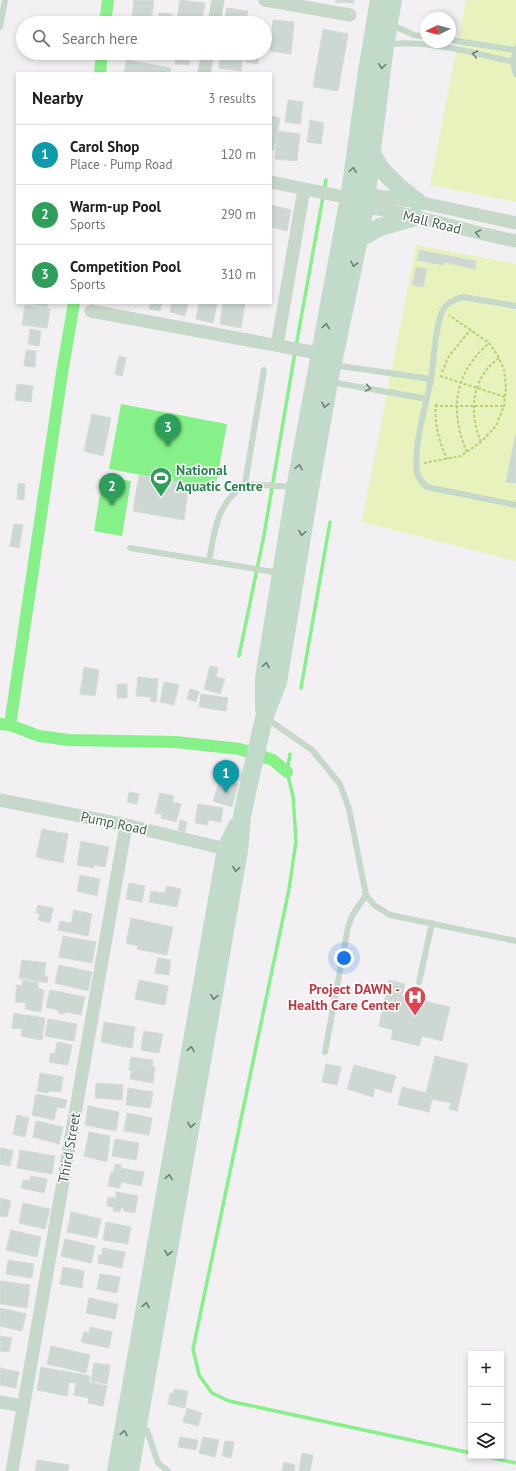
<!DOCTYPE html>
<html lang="en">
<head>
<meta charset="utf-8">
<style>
	body { margin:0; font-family:"PT Sans",sans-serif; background:#f6f6f6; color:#202124 }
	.controls { position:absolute; right:12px; bottom:12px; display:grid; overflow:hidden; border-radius:0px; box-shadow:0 2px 6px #0003 }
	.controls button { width:36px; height:36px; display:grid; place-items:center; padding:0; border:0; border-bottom:1px solid #e0e0e0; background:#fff; color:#202124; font:20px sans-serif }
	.compass { position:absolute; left:420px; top:12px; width:36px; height:36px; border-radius:50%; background:#fff; box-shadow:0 2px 6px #0003; rotate:265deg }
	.you { position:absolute; left:344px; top:958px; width:14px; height:14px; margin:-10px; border:3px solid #fff; border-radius:50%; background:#1a73e8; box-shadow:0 0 0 6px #1a73e833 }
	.badge { display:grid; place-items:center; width:26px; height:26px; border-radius:50%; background:#d93025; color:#fff; font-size:13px; font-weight:700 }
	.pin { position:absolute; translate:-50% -33px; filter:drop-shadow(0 1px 2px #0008) }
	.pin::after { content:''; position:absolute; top:21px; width:14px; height:12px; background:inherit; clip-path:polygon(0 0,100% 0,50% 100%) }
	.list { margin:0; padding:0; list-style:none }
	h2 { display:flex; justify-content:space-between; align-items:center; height:52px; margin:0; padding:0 16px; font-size:17px }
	h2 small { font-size:13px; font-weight:400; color:#757577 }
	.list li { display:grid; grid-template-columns:26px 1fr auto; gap:12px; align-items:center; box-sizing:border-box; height:60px; padding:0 16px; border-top:1px solid #e0e0e0 }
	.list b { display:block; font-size:15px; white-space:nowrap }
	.list p { margin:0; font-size:13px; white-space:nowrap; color:#757577 }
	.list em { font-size:13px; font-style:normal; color:#757577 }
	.icon { flex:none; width:22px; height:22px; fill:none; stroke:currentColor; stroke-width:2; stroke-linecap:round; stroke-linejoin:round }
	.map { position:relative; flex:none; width:516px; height:1471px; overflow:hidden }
	.search { position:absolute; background:#fff; box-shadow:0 2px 6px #0003; left:16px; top:16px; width:256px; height:44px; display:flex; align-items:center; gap:10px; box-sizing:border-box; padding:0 14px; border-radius:22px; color:#757577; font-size:15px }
	.panel { position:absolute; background:#fff; box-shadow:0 2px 6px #0003; left:16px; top:72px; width:256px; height:232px; border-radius:0px }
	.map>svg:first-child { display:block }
	.green { fill:#e7f2bc }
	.water { fill:#87f189 }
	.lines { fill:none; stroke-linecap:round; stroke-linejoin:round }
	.stream { stroke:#87f189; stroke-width:3.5 }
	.canal { stroke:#87f189; stroke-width:12 }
	.building { fill:#ced8d2; stroke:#d3dcd8 }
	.path { stroke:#b3d272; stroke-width:2; stroke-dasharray:3 2; stroke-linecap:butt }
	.service { stroke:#c5d8ca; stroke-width:6 }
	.minor { stroke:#c5d8ca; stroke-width:13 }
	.secondary { stroke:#c1dac9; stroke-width:18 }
	.oneway { stroke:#6c8372 }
	.oneway2 { stroke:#6b8372 }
	.labels { text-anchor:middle; stroke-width:3; stroke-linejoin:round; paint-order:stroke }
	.street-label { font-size:14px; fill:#465e4d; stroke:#fff }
	.leisure-label { font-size:14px; font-weight:bold; fill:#27864d; stroke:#fff; text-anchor:start }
	.health-label { font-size:14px; font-weight:bold; fill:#be3a42; stroke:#fff; text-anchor:end }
</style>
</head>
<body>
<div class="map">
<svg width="516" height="1471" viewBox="0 0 516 1471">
	<rect width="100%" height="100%" fill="#f2f0f2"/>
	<path class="green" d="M466 0H516V202L430 185Z
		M416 245 516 264V433L506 481 516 483V561L362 522Z"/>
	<path class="water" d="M121 404 227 424 215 489 109 469Z
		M103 476 131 481 122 536 94 531Z"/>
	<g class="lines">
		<path class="stream" d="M296 346 326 180
			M239 656 264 535 295 352
			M301 688 330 522
			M290 754 287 772 293 796 296 841 289 889 193 1349 199 1375 212 1393 229 1401 471 1453
			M484 1456 516 1463"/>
		<path class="canal" d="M105 23 108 0
			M100 73 102 53
			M0 724 10 725 39 736 69 740 176 742 240 749 273 760 287 772
			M10 725 62 373 74 303"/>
	</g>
	<path class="building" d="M134 0H154L151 21 132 19Z
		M180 0 205 3 201 23 177 19Z
		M336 0H354V3L335 2Z
		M227 8 248 11 245 23H224Z
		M159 13 172 14 171 23H158Z
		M273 20 294 22 291 54 270 51Z
		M323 29 348 34 338 91 313 87Z
		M176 53 190 55 189 65 175 64Z
		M221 53H243L241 71 219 68Z
		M246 53H259L258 64 245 62Z
		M127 60 171 68 170 73H124Z
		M288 100 303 102 300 124 285 122Z
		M271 116 280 118 274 150H271Z
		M310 120 324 123 321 144 307 142Z
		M278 131 300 134 297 161 275 159Z
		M271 205 291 210 287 231 271 227Z
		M419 250 476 261 475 269 444 262 443 265 417 260Z
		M416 267 427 269 423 287 412 285Z
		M32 303H48L47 307 31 304Z
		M150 303H162L160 311 149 309Z
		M172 303H188L185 316 170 312Z
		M199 303H217L213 323 196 319Z
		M223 303H245L241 328 220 324Z
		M25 305 50 309 47 328 22 325Z
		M30 329 41 331 39 346 28 344Z
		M26 350 36 351 35 367 24 366Z
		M119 356 126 358 122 376 115 374Z
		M17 384 33 386 31 402 15 400Z
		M92 414 111 418 103 456 84 451Z
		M516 433V483L506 482Z
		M139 475 189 484 184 520 133 511Z
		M18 483 25 484 24 500 17 499Z
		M14 524 23 525 19 548 10 546Z
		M210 666 218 668 216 677 225 679 220 694 204 689Z
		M84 667 99 670 95 696 80 694Z
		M138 677 158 679 156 702 150 701 151 697 136 696Z
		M164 682 179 685 174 705 160 702Z
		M117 684H127V698H117Z
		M190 689 199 692 196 702 187 699Z
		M201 694 228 698 226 711 199 707Z
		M220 780 238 784 232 807 213 801Z
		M129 792 139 794 137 804 127 802Z
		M160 793 174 796 172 802 181 804 176 822 161 818 162 814 155 813Z
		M198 804 223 808 221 822 208 820V825L195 823Z
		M180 820 187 822 185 832 178 830Z
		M42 829 68 834 63 863 36 857Z
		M81 841 109 847 105 867 94 865V868L77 865Z
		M80 875 100 879 97 896 77 891Z
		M129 883 145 886 142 902 126 899Z
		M167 886 181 889 177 907 149 902 151 891 164 893Z
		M38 905 53 908 50 923 38 920 40 914 36 913Z
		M74 910 92 914 88 936 58 930 60 921 71 923Z
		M131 918 173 927 167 955 137 949 138 946 126 943Z
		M63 936 96 942 92 963 59 957Z
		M158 958 171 960 169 975 155 973Z
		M22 960 46 963 44 975 48 977 47 983 19 978Z
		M59 965 92 972 88 991 55 983Z
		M23 980 38 983V988L44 990 41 1012 25 1009 26 1003 15 1002 17 985 22 986Z
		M139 980 168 986 165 1005 135 999Z
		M389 980 405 984 402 996 450 1007 442 1041 422 1036 419 1046 391 1039 393 1030 379 1026Z
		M50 990 85 997 81 1015 66 1012 64 1014 58 1013V1010L46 1007Z
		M14 1013 25 1015 23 1029 12 1028Z
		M25 1015 45 1018 42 1040 21 1036Z
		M48 1019 77 1024 74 1041 45 1036Z
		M104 1022 135 1027 132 1048 101 1042Z
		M144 1031 163 1034 159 1053 141 1050Z
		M57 1042 72 1045 68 1065 49 1062 51 1053 55 1054Z
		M435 1056 468 1064 457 1111 449 1109 451 1103 432 1099 429 1112 398 1105 402 1087 426 1093Z
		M131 1057 153 1060 152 1066 137 1064 136 1071 129 1070Z
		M137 1064 155 1067 153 1083 130 1079 132 1070 136 1071Z
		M326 1064 341 1067 337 1085 322 1082Z
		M354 1065 396 1076 391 1093 375 1088 373 1097 347 1089Z
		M40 1073 63 1077 61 1092 49 1091 48 1093 37 1091Z
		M96 1083 123 1085 122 1100 95 1098Z
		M128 1088 153 1092 150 1108 126 1105Z
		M36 1094 67 1100 65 1108 57 1107 54 1120 32 1115Z
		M88 1106 119 1112 116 1131 85 1125Z
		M127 1113 152 1118 149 1135 124 1131Z
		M17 1115 29 1118 25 1137 13 1134Z
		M36 1121 63 1127 59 1144 33 1137Z
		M89 1132 110 1136 107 1162 84 1156Z
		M115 1139 139 1143 136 1160 112 1156Z
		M0 1148 13 1150 10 1166 0 1164Z
		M20 1150 55 1156 52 1174 17 1168Z
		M115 1164 121 1165V1168L144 1172 141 1186 121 1182 120 1188 108 1186 111 1172H114Z
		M31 1176 47 1179 44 1193 21 1188 23 1180 30 1181Z
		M116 1192 138 1196 135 1213 123 1211 124 1208H121L120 1212 113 1211 114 1207 107 1206 108 1197 116 1198Z
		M0 1198 11 1201 7 1217 0 1216Z
		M23 1203 50 1209 45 1229 19 1223Z
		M71 1212 101 1219 97 1238 67 1232Z
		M106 1222 131 1227 128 1244 103 1240Z
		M11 1230 41 1237 37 1257 6 1250Z
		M65 1239 95 1246 91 1263 61 1256Z
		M103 1248 125 1252 122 1268 98 1263 99 1255H102Z
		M8 1260 34 1264 32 1278 6 1274Z
		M63 1267 84 1271 82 1288 60 1284Z
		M100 1274 120 1277 117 1293 97 1289Z
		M0 1281 30 1285 27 1308 0 1304Z
		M89 1298 118 1304 115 1319 86 1313Z
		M0 1308 26 1314 22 1331 0 1326Z
		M90 1327 112 1332 109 1348 81 1342 84 1332 89 1333Z
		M0 1336 12 1338 9 1352 0 1351Z
		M51 1346 90 1355 86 1373 47 1364Z
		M94 1363 110 1365 107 1384 91 1381Z
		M41 1367 90 1376 89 1382 107 1386 103 1406 88 1403 89 1398 74 1395 76 1383 69 1382 67 1396 37 1390Z
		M0 1368 19 1372 16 1388 0 1385Z
		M174 1389 188 1391 185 1408 168 1404 170 1393 173 1394Z
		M187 1408 202 1413 198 1426 183 1422Z
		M180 1437 198 1440 196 1450 178 1447Z
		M203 1437 219 1440 215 1457 199 1453Z
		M225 1441 234 1442 231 1458 222 1456Z
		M302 1453 313 1455 310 1471H299Z
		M37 1460 69 1465 68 1471H35Z
		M284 1462 295 1465 294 1471H282Z"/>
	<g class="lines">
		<path class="path" d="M442 372 449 356 471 329
			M440 376 505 397
			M436 404C434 424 439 441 447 459
			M435 406H504
			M481 442C468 412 472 377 499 358
			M467 452C453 421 452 386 474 359 478 353 484 348 489 343
			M424 463 461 456 481 442 496 426 504 406 506 387 504 370 498 356 489 343 449 315"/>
		<path class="service" d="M390 24 414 35 426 37
			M0 27 5 0
			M450 40 515 50
			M387 45C422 38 477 54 513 62
			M516 48 513 62 516 74
			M516 306 463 297C455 299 447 302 443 310 435 323 434 362 431 379 426 407 413 445 417 472 418 479 423 483 427 487L516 505
			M333 365 431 379
			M331 382 427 399
			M245 484 264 370
			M130 548 280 573
			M209 561C215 529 216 505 245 484L293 487
			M266 718 312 750 340 784 349 809 366 895 374 905 390 915 516 941
			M419 982 432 923
			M325 1052 348 927 352 916 366 895
			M139 1429 147 1430 158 1463 168 1471"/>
		<path class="minor" d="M265 0 350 15
			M214 23 218 0
			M204 73 208 53
			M271 182 349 198
			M358 193 418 202 516 223
			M358 206C411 212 463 231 516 241
			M91 311 328 355
			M277 345 304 189
			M0 800 126 825 226 849
			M0 1402 23 1406
			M12 1471 126 825"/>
		<path class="secondary" d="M371 152 381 169 399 187 418 202
			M359 239 380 227 415 217
			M264 709V678L295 488 350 192 367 71 379 0
			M116 1471 226 849 237 826
			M130 1471 239 851 242 816 252 770 264 718 278 682 310 489 329 382 359 239 365 207 385 46 393 0"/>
	</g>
	<defs><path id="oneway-chevron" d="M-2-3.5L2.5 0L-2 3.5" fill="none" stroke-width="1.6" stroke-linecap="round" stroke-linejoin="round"/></defs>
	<g class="oneway">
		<use href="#oneway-chevron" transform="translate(475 54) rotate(-168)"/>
		<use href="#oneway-chevron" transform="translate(478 233) rotate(-166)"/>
		<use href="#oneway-chevron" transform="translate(368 388) rotate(10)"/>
	</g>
	<g class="oneway2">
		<use href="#oneway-chevron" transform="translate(382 66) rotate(97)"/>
		<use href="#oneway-chevron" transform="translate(353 170) rotate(-82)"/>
		<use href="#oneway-chevron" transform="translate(354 264) rotate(102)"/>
		<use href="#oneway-chevron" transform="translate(326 326) rotate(-80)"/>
		<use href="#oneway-chevron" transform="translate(325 405) rotate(100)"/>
		<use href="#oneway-chevron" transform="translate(299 467) rotate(-79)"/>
		<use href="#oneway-chevron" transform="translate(302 533) rotate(99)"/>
		<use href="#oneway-chevron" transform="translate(266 665) rotate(-80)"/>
		<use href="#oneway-chevron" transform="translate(236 869) rotate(100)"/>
		<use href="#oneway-chevron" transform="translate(214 997) rotate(100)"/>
		<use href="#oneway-chevron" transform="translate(191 1049) rotate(-80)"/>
		<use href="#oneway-chevron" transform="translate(191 1125) rotate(100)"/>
		<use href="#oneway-chevron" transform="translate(169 1177) rotate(-80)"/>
		<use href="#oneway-chevron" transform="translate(168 1253) rotate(100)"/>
		<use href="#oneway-chevron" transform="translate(146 1305) rotate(-80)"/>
		<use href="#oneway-chevron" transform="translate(124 1433) rotate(-79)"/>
	</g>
	<defs>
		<g id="stadium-pin" transform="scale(1.15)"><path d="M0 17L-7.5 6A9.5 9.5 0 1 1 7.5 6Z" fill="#2e9e5b" stroke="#fff"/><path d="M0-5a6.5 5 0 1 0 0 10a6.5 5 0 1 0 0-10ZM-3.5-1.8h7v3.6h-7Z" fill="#fff"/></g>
		<g id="hospital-pin" transform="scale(1.15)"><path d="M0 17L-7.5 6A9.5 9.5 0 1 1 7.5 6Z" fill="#e0444e" stroke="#fff"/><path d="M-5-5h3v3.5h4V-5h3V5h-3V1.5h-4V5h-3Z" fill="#fff"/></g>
	</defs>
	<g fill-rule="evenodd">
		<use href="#stadium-pin" x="161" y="478"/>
		<use href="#hospital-pin" x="415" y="997"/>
	</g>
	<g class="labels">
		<g class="street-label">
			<text transform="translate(432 222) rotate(14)" y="5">Mall Road</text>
			<text transform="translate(114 823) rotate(12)" y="5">Pump Road</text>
			<text transform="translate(69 1148) rotate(-80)" y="5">Third Street</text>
		</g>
		<g class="leisure-label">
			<text x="176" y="475">National<tspan x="176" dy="16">Aquatic Centre</tspan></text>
		</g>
		<g class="health-label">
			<text x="400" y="994">Project DAWN -<tspan x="400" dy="16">Health Care Center</tspan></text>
		</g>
	</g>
</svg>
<div class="controls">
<button>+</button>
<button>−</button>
<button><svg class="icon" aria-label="layers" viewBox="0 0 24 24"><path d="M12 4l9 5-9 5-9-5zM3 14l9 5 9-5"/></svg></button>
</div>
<svg class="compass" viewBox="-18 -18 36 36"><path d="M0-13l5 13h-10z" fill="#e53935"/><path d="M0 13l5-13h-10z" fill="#757577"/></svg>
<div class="you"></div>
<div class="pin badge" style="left:226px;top:793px;background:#0f9aa8">1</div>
<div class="pin badge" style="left:112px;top:506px;background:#2e9e5b">2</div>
<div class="pin badge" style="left:168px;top:447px;background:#2e9e5b">3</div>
<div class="search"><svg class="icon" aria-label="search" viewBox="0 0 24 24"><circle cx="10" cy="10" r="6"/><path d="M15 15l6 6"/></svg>Search here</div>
<section class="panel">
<h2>Nearby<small>3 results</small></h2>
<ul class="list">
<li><span class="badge" style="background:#0f9aa8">1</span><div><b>Carol Shop</b><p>Place · Pump Road</p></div><em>120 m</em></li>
<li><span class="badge" style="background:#2e9e5b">2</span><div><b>Warm-up Pool</b><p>Sports</p></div><em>290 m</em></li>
<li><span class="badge" style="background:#2e9e5b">3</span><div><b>Competition Pool</b><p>Sports</p></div><em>310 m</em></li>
</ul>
</section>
</div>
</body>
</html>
